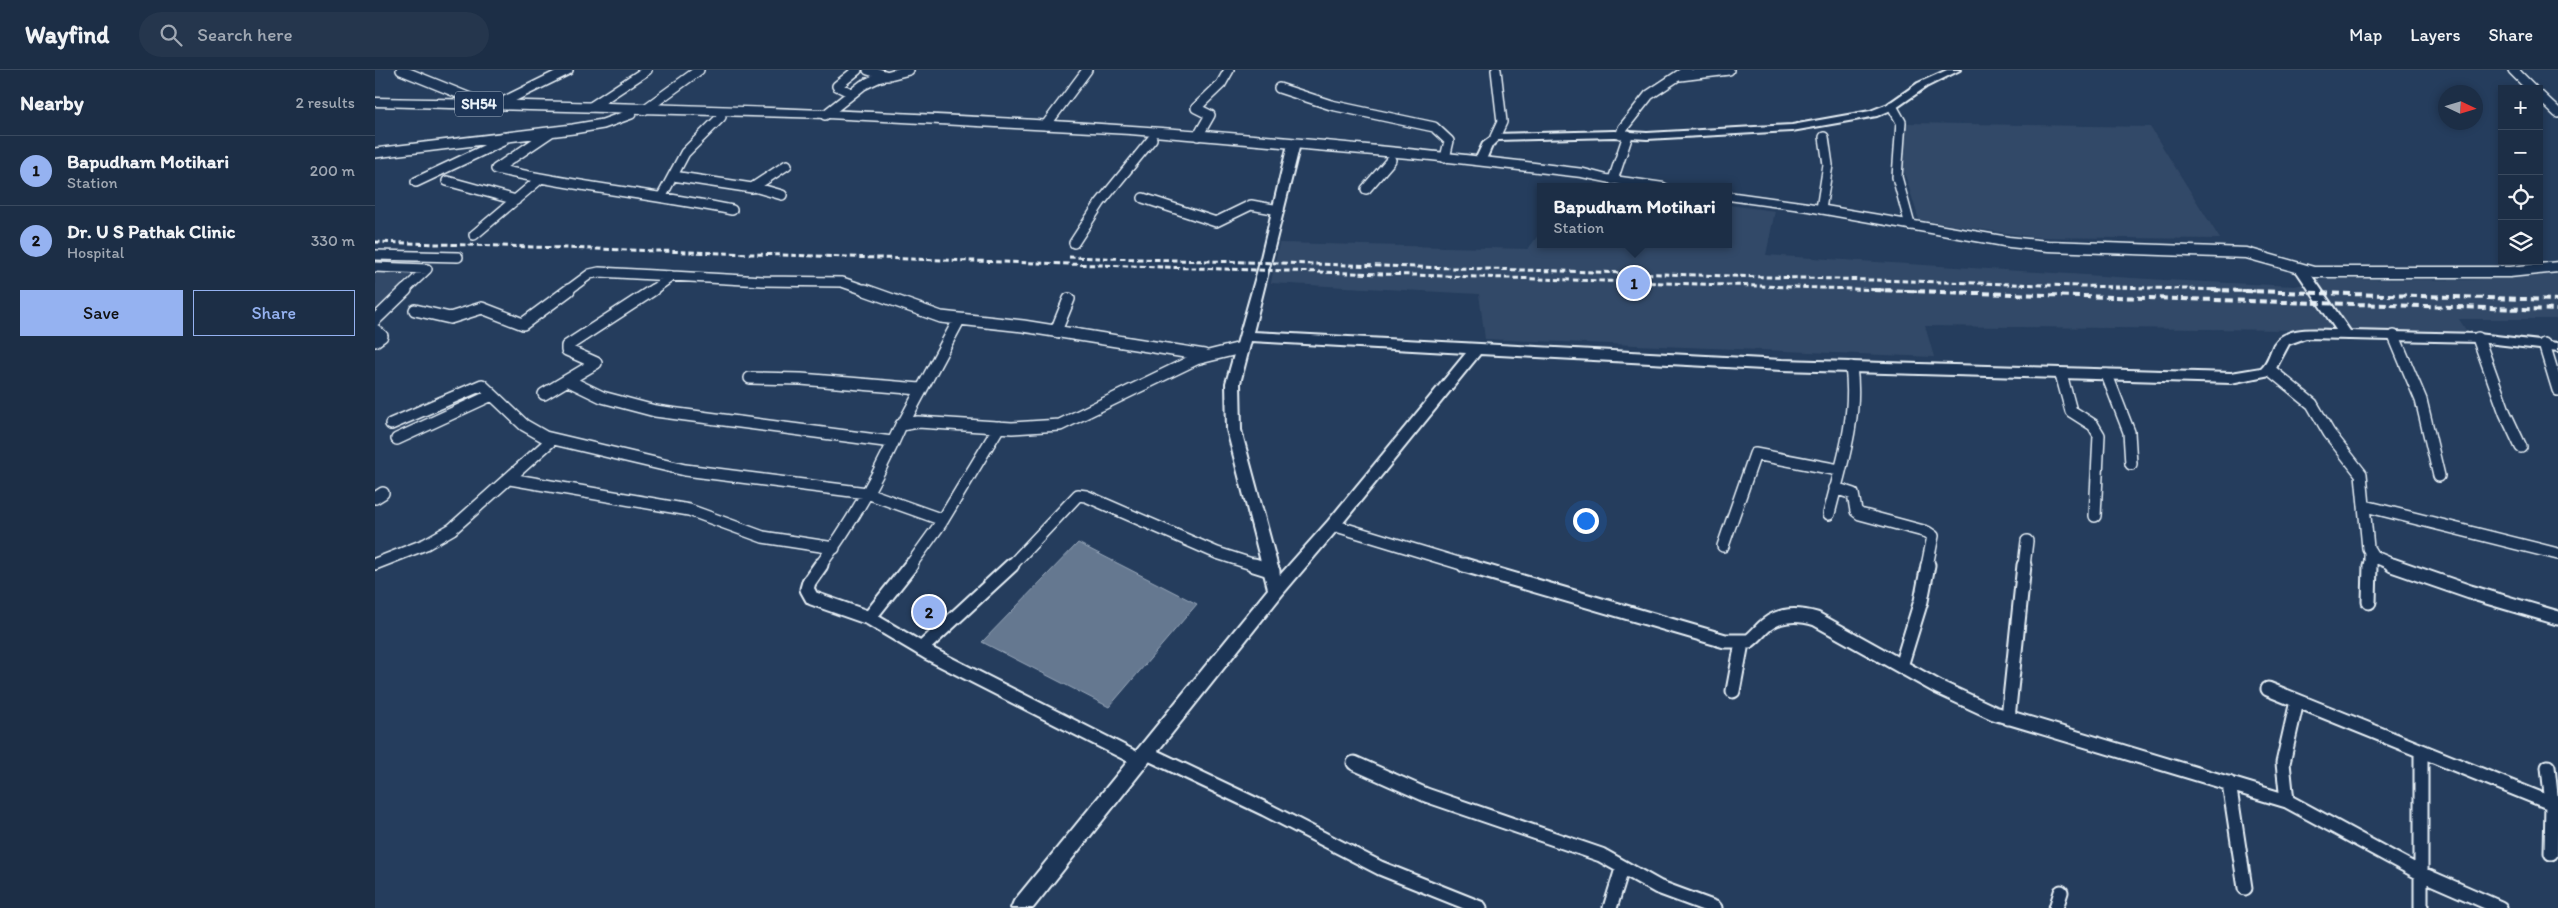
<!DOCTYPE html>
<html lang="en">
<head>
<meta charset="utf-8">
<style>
	body { margin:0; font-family:Itim,sans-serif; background:#25364d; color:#f1f3f6 }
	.controls { position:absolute; right:15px; top:15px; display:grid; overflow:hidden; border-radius:0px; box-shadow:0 2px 8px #0003 }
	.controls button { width:45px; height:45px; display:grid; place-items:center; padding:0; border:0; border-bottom:1px solid #3a4a5f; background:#1c2e46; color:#f1f3f6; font:25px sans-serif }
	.compass { position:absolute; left:2063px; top:15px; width:45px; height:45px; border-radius:50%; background:#1c2e46; box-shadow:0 2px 8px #0003; rotate:94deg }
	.you { position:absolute; left:1210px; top:450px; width:18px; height:18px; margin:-12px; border:4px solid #fff; border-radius:50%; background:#1a73e8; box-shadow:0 0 0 8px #1a73e833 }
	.badge { display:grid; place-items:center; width:32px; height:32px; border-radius:50%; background:#95b2f1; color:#111; font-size:16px; font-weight:700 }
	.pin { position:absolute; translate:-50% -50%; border:2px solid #fff; box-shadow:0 1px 5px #0006 }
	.popup { position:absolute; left:1162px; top:113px; width:195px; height:65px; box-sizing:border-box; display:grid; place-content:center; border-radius:0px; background:#1c2e46; filter:drop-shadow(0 1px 4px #0005); font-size:16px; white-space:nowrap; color:#a0a8b3 }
	.popup b { font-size:19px; color:#f1f3f6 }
	.popup::after { content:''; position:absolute; left:50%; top:100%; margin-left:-10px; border:10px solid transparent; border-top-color:#1c2e46 }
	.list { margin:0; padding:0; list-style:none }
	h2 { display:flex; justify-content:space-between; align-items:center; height:65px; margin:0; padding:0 20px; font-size:21px }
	h2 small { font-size:16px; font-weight:400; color:#a0a8b3 }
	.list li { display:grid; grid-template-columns:32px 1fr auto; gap:15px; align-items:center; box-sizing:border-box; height:70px; padding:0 20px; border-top:1px solid #3a4a5f }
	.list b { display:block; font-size:19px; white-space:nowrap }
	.list p { margin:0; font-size:16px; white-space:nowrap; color:#a0a8b3 }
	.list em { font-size:16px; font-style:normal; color:#a0a8b3 }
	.actions { display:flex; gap:10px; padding:15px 20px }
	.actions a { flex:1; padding:11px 0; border:1px solid #95b2f1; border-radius:0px; text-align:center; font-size:18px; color:#95b2f1 }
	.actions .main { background:#95b2f1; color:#111 }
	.icon { flex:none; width:28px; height:28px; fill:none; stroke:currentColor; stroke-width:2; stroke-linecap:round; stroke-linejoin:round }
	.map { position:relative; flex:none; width:2183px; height:838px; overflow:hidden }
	header { display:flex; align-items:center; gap:30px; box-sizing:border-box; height:70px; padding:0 25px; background:#1c2e46; border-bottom:1px solid #3a4a5f }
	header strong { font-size:24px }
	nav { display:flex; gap:28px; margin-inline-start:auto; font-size:18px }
	.search { width:350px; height:45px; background:#25364d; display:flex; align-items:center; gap:12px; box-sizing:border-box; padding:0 18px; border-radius:28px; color:#a0a8b3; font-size:19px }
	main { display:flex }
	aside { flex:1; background:#1c2e46 }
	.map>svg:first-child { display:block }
	.built { fill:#334a68 }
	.water { fill:#657890; stroke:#99a8ba }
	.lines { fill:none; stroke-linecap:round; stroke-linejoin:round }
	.minor-far2-casing { stroke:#e8f1f8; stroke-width:12 }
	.minor-far1-casing { stroke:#e8f1f8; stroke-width:14 }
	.minor-casing { stroke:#e8f1f8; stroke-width:17 }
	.tertiary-casing { stroke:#e8f1f8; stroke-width:4 }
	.primary-casing { stroke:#e8f1f8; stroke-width:3 }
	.minor-far2 { stroke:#1d3557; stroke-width:9 }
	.minor-far1 { stroke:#1d3557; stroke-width:11 }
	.minor { stroke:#1d3557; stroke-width:13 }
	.tertiary { fill:#1d3557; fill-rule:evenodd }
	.primary { fill:#1d3557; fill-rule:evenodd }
	.rail-far1 { stroke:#e8f1f8; stroke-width:3; stroke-dasharray:5.5 3; stroke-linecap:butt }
	.rail { stroke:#e8f1f8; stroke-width:4; stroke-dasharray:7 4; stroke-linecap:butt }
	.labels { text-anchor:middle; stroke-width:4; stroke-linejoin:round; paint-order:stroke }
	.shield { fill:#1d3557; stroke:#abb9c8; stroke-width:1 }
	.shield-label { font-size:15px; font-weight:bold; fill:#e8f1f8 }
</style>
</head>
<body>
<header>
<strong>Wayfind</strong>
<div class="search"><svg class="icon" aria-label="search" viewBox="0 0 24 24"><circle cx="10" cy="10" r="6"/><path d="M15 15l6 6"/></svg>Search here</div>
<nav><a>Map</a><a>Layers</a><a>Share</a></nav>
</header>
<main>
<aside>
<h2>Nearby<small>2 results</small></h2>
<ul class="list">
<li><span class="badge">1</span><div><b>Bapudham Motihari</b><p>Station</p></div><em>200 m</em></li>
<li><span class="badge">2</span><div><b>Dr. U S Pathak Clinic</b><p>Hospital</p></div><em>330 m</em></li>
</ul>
<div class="actions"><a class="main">Save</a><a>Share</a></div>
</aside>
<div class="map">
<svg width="2183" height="838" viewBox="0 0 2183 838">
	<rect width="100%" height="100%" fill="#253d5d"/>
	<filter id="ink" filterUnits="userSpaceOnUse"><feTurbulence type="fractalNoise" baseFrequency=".02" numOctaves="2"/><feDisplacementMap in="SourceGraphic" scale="10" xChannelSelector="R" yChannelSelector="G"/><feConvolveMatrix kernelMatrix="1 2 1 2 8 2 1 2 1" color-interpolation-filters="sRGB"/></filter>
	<g filter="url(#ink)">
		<path class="built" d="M1530 53 1775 57 1845 169 1657 167 1544 150 1529 101Z
			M1353 135 1400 141 1391 185 1789 210 1920 216 1952 209 2092 210 2183 204V249H2084L2092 262 1550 256 1559 287 1110 269 1104 224 896 213 904 173 1153 179 1165 163V174H1353Z
			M0 201 38 202 0 242Z"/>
		<path class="water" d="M703 473 822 534 734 637 607 572Z"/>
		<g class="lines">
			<g class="minor-far2-casing">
				<path id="minor-far2" d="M26 0 110 34
					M493 0 513 6
					M2138 0 2157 19
					M1305 6 1354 0
					M904 18 956 35 1059 57 1074 71 1070 88
					M476 23 462 16 482 0
					M2164 25 2183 43
					M124 34 193 0
					M1517 36 1526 52 1522 107 1535 155
					M216 37 272 0
					M269 40 324 0
					M450 45 488 15 503 8 534 0
					M671 55 712 0
					M176 62 121 99C199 117 279 124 357 140
					M1246 64 1248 58 1274 25 1312 0
					M823 66 835 45 821 38 846 14 854 0
					M1120 67 1127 52 1121 0
					M0 83 198 59 228 54 256 44
					M298 106 377 118 412 95
					M1238 110 1253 65
					M72 111 141 130
					M41 112 128 71
					M379 117 407 125
					M991 119 1016 90
					M287 126 310 83 346 47
					M768 128 841 152 876 135 904 140
					M1446 139 1453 95 1449 67
					M99 165 165 109
					M699 173 725 133 777 69
					M0 185 83 187
					M0 197 52 199 29 221
					M192 221 215 204 224 202 388 211 467 212 493 221
					M276 221 297 206"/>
			</g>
			<g class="minor-far1-casing">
				<path id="minor-far1" d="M490 220 566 247 648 256 829 285
					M40 240 75 248 107 238 148 254 194 220
					M0 250 31 220
					M0 260 7 266 0 271
					M681 261 694 229
					M2019 266 2046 330 2064 406
					M2103 268 2130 343 2146 377
					M2169 274 2183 320
					M1894 299 1937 334 1954 363 1986 404 1993 478 1998 486 2021 496
					M1686 304 1696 341 1718 355 1724 365 1720 446
					M1732 305 1754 362 1756 394
					M375 308 426 309 545 319
					M194 311 227 327 280 341 517 372
					M169 324 221 293 192 280V276L278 220
					M16 354 107 315 149 355 170 367 310 400 492 423 568 450
					M528 354 584 250
					M22 369 117 325
					M135 409 314 440 388 467 459 478
					M1460 418 1478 424 1481 441 1485 444 1552 462 1558 466 1552 496
					M0 428 8 423
					M1990 436 2183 484
					M1454 444C1466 395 1483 348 1476 297
					M958 455 1093 496
					M1348 476 1380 384 1464 400
					M0 494 51 474 77 459 178 369
					M445 496C477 452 504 406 526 355L543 352 637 358 685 355 821 289 866 278
					M535 496 566 453 624 357
					M636 496 703 425 711 426 842 483 883 496
					M1649 496 1652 471
					M1995 496V482"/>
			</g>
			<g class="minor-casing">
				<path id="minor" d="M446 495 434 512 432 519 437 528 494 548 553 583 766 691
					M879 495 898 501
					M1089 495 1350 571H1374C1381 566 1385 560 1391 555 1406 543 1424 544 1441 549L1563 617 1619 643 1912 731 2047 804 2125 838
					M2017 495 2095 522 2183 548
					M1994 532 1995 495
					M494 548 536 495
					M546 579 637 495
					M1526 596 1546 531 1553 495
					M1893 619 2183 736
					M1358 621 1367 573
					M1633 648 1649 495
					M2046 682V838
					M772 683 890 739 1005 798 1105 838
					M979 693 1051 725 1226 785 1283 817 1340 838
					M2173 697 2177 734 2176 783
					M1854 713 1870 818
					M1912 731 1908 693 1922 631
					M1235 838 1247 799
					M1681 838 1686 822"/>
			</g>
			<g class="tertiary-casing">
				<path id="tertiary" d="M1572 0H1585L1551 17 1521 38 1502 46 1417 61 1272 69 1239 67 1123 70 1117 76 1109 94H1101L1099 92 1108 73 1120 64 1239 61 1272 63 1417 55 1495 41 1513 34 1543 13Z
					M919 71 925 74 878 262 1407 290 1856 303 1886 298C1893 292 1895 282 1899 274 1911 255 1942 260 1961 260L1920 199 1926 195 1930 196 1975 261 2103 264 2183 273V281L2103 272 1931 268 1914 274 1899 302 1895 305 1856 313 1407 300 1105 284 963 459 907 525 658 838H636L639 831 893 519 852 360 851 313 885 192 913 74ZM876 271 1091 283 953 451 905 505 866 360 865 313Z"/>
			</g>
			<g class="primary-casing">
				<path id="primary" d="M0 28C404 35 808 48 1209 99L1232 105 1289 113 1296 117H1256L1206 107 1056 90 755 64 453 48 0 36Z
					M1353 122 1433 133 1634 167 1673 171 1872 178 1939 197H2135L2183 192V202L2135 207H1939L1871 188 1673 181 1634 177 1433 141 1353 130Z"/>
			</g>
			<use href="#minor-far2" class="minor-far2"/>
			<use href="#minor-far1" class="minor-far1"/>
			<use href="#minor" class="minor"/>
			<use href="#tertiary" class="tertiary"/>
			<use href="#primary" class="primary"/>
			<path class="rail-far1" d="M0 172 1542 221
				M694 187 1881 221"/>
			<path class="rail" d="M1499 220 2183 240
				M1837 220 2183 230"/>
		</g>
	</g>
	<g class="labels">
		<rect class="shield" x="80" y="21.5" width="48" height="25" rx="4"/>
		<g class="shield-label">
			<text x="104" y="39">SH54</text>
		</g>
	</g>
</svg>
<div class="controls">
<button>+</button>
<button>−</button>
<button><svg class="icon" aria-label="locate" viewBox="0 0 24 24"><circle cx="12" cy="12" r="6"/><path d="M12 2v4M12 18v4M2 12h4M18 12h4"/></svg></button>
<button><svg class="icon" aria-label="layers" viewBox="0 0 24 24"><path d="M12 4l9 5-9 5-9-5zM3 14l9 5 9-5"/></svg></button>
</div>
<svg class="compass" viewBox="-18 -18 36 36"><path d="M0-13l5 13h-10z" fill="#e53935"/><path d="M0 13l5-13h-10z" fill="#a0a8b3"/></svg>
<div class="you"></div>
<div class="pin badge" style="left:1259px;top:213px">1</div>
<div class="popup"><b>Bapudham Motihari</b>Station</div>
<div class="pin badge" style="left:554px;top:542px">2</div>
</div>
</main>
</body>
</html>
